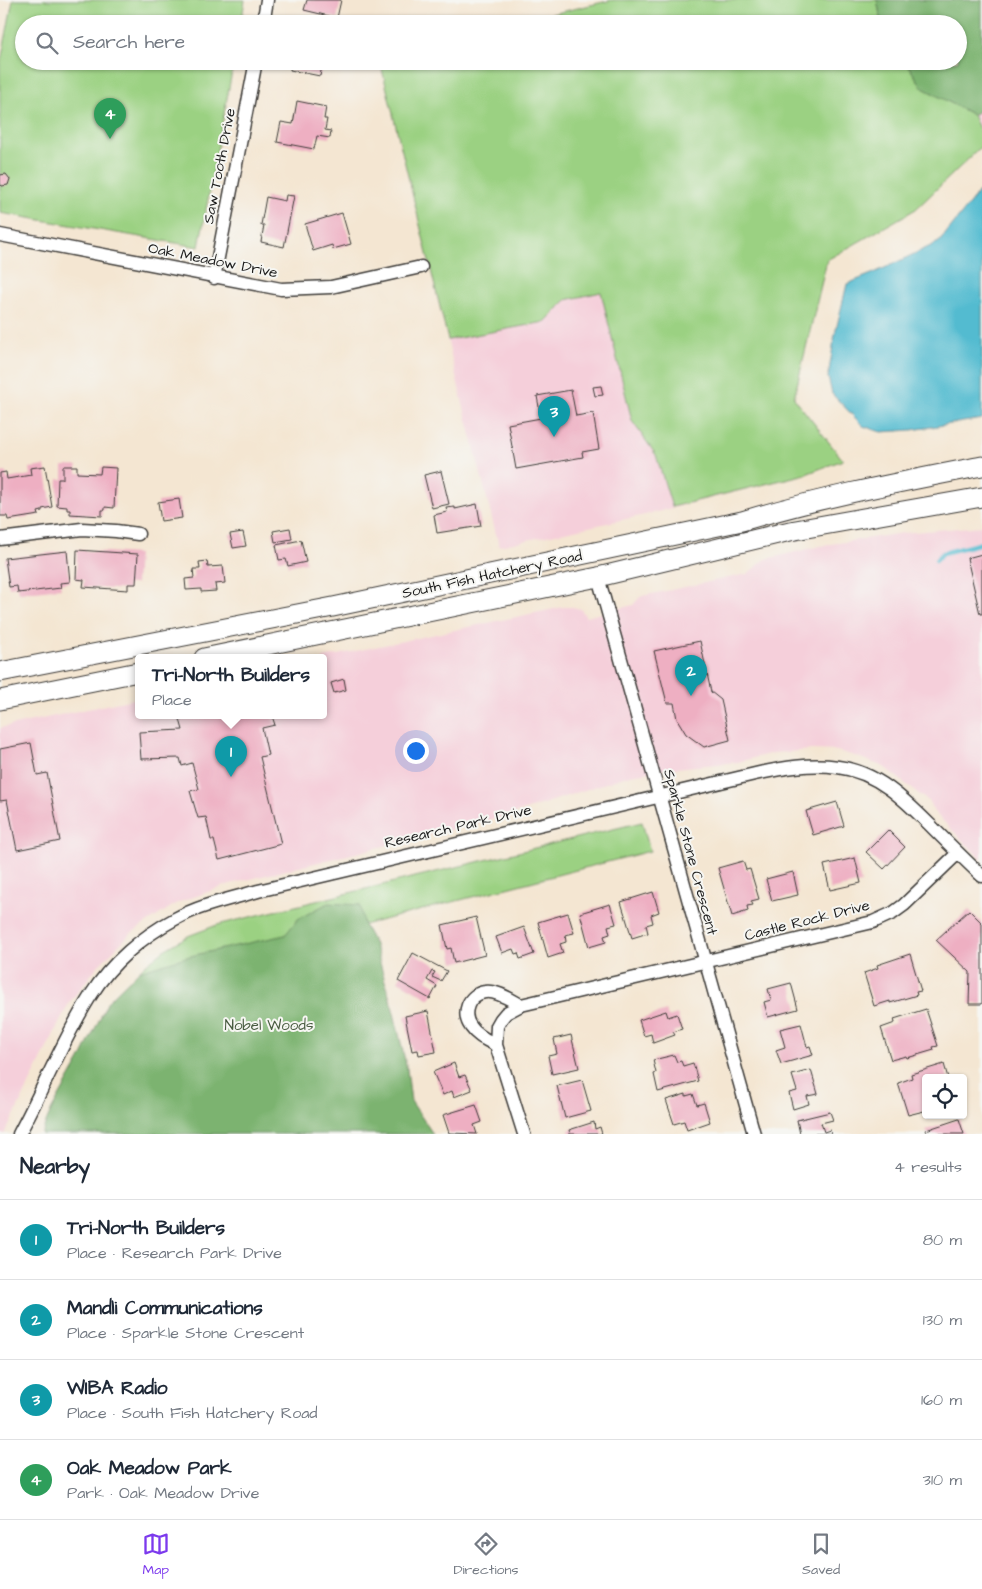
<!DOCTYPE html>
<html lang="en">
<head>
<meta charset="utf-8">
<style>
	body { margin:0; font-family:"Architects Daughter",sans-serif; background:#f2f2f3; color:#1f2937 }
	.controls { position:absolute; right:15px; bottom:15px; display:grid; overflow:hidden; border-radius:5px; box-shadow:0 1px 4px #0004 }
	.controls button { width:45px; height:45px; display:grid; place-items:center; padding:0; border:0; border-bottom:1px solid #e0e1e3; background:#fff; color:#1f2937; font:25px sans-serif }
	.you { position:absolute; left:415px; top:750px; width:18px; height:18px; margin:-12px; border:4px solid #fff; border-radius:50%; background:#1a73e8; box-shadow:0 0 0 8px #1a73e833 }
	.badge { display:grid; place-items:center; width:32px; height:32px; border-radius:50%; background:#7c3aed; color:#fff; font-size:16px; font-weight:700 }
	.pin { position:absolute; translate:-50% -41px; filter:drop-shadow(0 1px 2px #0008) }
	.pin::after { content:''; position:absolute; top:26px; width:18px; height:15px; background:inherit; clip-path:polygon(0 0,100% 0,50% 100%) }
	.popup { position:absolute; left:135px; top:654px; width:192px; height:65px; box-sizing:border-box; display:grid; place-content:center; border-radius:5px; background:#fff; filter:drop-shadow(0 1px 4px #0005); font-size:16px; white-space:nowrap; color:#747a83 }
	.popup b { font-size:19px; color:#1f2937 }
	.popup::after { content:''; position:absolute; left:50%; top:100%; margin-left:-10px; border:10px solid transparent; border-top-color:#fff }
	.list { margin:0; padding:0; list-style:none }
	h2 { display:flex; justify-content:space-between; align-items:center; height:65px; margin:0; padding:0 20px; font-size:21px }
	h2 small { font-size:16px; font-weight:400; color:#747a83 }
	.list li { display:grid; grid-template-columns:32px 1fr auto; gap:15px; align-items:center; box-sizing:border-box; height:80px; padding:0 20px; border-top:1px solid #e0e1e3 }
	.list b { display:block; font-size:19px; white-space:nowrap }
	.list p { margin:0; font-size:16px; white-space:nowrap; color:#747a83 }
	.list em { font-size:16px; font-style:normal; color:#747a83 }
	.icon { flex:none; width:28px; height:28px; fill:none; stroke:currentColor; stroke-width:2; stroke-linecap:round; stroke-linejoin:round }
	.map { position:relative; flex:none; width:982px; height:1134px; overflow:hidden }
	.search { position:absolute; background:#fff; box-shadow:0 1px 4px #0004; left:15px; right:15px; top:15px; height:55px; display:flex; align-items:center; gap:12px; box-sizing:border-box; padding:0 18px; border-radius:28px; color:#747a83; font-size:19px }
	.sheet { height:385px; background:#fff }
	nav { display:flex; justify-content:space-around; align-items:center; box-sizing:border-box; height:70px; border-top:1px solid #e0e1e3; background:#fff; font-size:14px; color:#747a83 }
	nav a { display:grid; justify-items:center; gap:2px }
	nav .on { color:#7c3aed }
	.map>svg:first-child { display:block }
	.built { fill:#f5cfda }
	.green { fill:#9bd182; stroke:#5c764f }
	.forest { fill:#7cb370; stroke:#4c6846 }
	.water { fill:#52bbd0; stroke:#376c76 }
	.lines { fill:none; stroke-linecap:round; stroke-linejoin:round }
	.stream { stroke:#52bbd0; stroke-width:4.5 }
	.building { fill:#eeafc2 }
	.street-casing { stroke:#3c3a37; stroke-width:15 }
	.secondary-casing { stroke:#3c3a37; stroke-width:21 }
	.street { stroke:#fff; stroke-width:12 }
	.secondary { stroke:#fff; stroke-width:19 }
	.labels { text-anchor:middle; stroke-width:4; stroke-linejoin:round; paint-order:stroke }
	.street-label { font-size:15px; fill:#1c1c1c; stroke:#f6f6f2 }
	.park-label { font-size:15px; fill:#485b40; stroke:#f6f6f2 }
</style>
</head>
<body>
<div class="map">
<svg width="982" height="1134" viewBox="0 0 982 1134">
	<rect width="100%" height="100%" fill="#f6f6f2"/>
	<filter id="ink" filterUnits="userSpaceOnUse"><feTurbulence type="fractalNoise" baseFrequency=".02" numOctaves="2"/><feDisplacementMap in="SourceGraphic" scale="10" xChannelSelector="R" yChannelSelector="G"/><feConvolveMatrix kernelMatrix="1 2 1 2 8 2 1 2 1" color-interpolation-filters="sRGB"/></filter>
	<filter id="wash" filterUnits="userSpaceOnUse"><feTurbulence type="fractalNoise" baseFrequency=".0096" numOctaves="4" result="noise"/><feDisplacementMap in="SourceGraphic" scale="20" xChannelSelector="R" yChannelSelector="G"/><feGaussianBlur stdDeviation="1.12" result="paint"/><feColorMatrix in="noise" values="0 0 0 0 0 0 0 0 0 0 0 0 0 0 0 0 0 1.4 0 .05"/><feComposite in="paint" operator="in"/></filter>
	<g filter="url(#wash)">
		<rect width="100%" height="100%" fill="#f4e6d2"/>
		<path class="built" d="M612 0H982V146L916 209 827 260 794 398 806 474 645 515 499 546 458 384 380 61H958V24H509Z
			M982 526V860L934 812 929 802 884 767 858 757 837 751 812 750 773 753 738 762 675 768 630 775 510 815 230 884 177 903 130 934 97 967 69 1003 5 1134H0V728L138 698V716H324L323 658 563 607H573L581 609 586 617 633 605 639 598 642 596 747 574 766 559 825 545 903 533Z"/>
		<path class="green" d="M13 0H245L241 24H24V61H234L199 247 0 213V66Z
			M612 0H877L882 24H509Z
			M380 61H905L923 88 973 115 982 135V146L916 209 827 260 794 398 843 460 806 474 672 507 656 455 632 421 601 292 566 300 545 322 448 340Z
			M642 822 650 851 356 927 49 1134 121 990 144 966 164 950 188 936 217 925Z"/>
		<path class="forest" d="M877 0H982V109L973 115 923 88 905 61H958V24H882Z
			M328 903 360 905 364 925 375 945 394 1013 407 1069 411 1101 433 1134H41L52 1109 81 1058 108 1001 139 971 186 957 285 935 298 919Z"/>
		<path class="water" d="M982 188V419L912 430 881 432 863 426 832 394 828 377 835 334 847 284 874 273 939 242Z"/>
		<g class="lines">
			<path class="stream" d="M936 560 943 553 982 543"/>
		</g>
		<g id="blocks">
			<path class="building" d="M307 0H341L337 18 304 10Z
				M291 61H323L320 76 290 70Z
				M297 101 326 107 324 119H327L325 130 331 131 330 138 317 136 314 149 277 142 281 122 293 124Z
				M6 174 10 179 8 185 2 186 0 184V175Z
				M286 195 294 196 284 247 261 242 264 225H261L266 197 285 201Z
				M342 213 351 244 333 249 332 245 313 251 305 224Z
				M601 386 603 395 595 396 593 387Z
				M571 390 576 416 593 413 599 449 582 452 583 457 516 469 508 424 541 418 537 396Z
				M45 466 52 507 42 509V511L38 512 39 515 8 520 7 516H0V473L6 472 7 479 31 475 30 468Z
				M63 466H77V473L100 474 101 467 116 468 114 508 105 507V510H102V516L70 514V510H67V507L57 506 58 479H63Z
				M441 471 449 504 432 508 424 475Z
				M179 499 182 518 161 521 158 502Z
				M477 504 481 526 437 533 434 515 447 512 446 508 455 507V509Z
				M290 528 292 539 275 542 273 531Z
				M243 532 246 546 233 548 230 534Z
				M301 540 306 562 288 566 286 559 279 560 276 545Z
				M77 550 138 554 136 584H128V590L83 587 84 580 76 579Z
				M67 551 70 582 60 583 61 588 18 593 17 586 9 587 5 558Z
				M982 554V614H980L967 558Z
				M207 561 208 567 223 566 225 583 215 584 216 591 201 592V589L186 590 185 579 194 578 193 569H200L199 562Z
				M700 641 711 692 721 700 730 740 704 747 686 734 677 719 674 703H667L654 651Z
				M344 679 346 690 334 693 331 683Z
				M179 716H272L275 725 262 728 268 755 260 757 281 844 219 860 214 840H211L206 817 198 818 190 791 199 789 192 763 182 766 180 758 141 759 139 732 183 730Z
				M31 743 37 775 47 773 60 841 17 850 7 800 0 801V749Z
				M837 802 844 826 813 835 806 811Z
				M888 830 905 847 884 869 866 852Z
				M855 858 861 883 830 890 824 865Z
				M743 861 746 870 750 869 759 899 751 901 753 905 747 906 748 911 732 916 718 868Z
				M793 872 798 895 772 901 766 879Z
				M653 892 659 912 651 915 653 923 646 925 648 933 632 938 621 902Z
				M610 904 616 924 608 926 610 934 604 936 606 942 589 947 580 913Z
				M969 910 982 923V1004H969L970 972 936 940Z
				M568 913 574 933 565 935 566 942 560 944 563 953 548 958 538 922Z
				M476 917 485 955 454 963 451 948 447 949 442 925Z
				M524 927 534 954 520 959 518 953 515 954 513 949 502 953 496 937Z
				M413 953 447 971 441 981 432 977 435 972 432 971 427 980 437 986 430 999 398 981Z
				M910 954 921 991 916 992 917 995 890 1003V1001L874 1006 864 973 878 968 877 965Z
				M791 983 798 1009 768 1017 764 1002 771 1000 768 989Z
				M926 1009 938 1046 933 1047 934 1050 907 1058 906 1056 891 1060 881 1028 895 1023 894 1019Z
				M428 1011 436 1052 419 1055 418 1050 412 1051 405 1016Z
				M666 1011 668 1017 677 1014 682 1029 673 1032 675 1035 653 1043 651 1034 644 1036 639 1020Z
				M801 1024 807 1047 810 1046 813 1055 781 1064 776 1050 785 1047 780 1029Z
				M571 1035 579 1068 552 1074 548 1056 557 1054 554 1039Z
				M674 1055 677 1062 681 1061 683 1066 693 1063 698 1081 658 1092 654 1074 656 1073 653 1060Z
				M454 1063 459 1077 465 1075 472 1090 454 1097 452 1091 443 1095 433 1072Z
				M944 1064 948 1078H926V1116L924 1111 908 1115 898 1083 912 1078 911 1074Z
				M811 1070 818 1094 807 1096 809 1104 793 1109 789 1093 797 1091 792 1075Z
				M582 1080 591 1111 565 1118 557 1086Z
				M686 1094V1096L693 1094 697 1105 704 1103 710 1122 687 1130 684 1121 674 1124 666 1100Z
				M476 1105 482 1122 474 1125 477 1134 449 1133 443 1115Z
				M830 1112 833 1120 821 1123 824 1132 830 1130 831 1134H800L797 1120Z
				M959 1119 964 1134H928L926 1130Z
				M594 1122 595 1129 600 1127 602 1134H570L569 1130Z"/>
		</g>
	</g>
	<g filter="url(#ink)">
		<use href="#blocks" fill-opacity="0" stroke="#3c3a37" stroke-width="1"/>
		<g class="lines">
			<g class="street-casing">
				<path id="street" d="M263 24 267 0
					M0 235 281 289 331 287 421 267
					M214 278 256 61
					M0 539 82 529 116 531 138 534
					M598 577 754 1134
					M496 1045C487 1040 477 1036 471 1027 461 1014 468 994 485 992 496 990 511 1000 521 1005
					M19 1134C44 1088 63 1039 91 995 111 963 143 936 175 919 200 905 230 899 258 891L755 774C783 768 810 763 838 767 878 772 906 801 933 828 949 844 965 860 982 876
					M524 1134 496 1045 497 1026 501 1019 506 1013 521 1005 873 922 893 913 904 905 958 853"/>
			</g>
			<g class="secondary-casing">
				<path id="secondary" d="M204 658 598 577 790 531 982 497
					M0 672 333 607 742 521C821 497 901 482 982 466
					M0 700 138 672"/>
			</g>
			<use href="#street" class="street"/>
			<use href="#secondary" class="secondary"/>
		</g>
	</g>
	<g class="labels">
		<g class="street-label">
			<text transform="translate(219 166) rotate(-79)" y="5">Saw Tooth Drive</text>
			<text transform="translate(213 260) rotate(11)" y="5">Oak Meadow Drive</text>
			<text transform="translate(492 574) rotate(-12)" y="5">South Fish Hatchery Road</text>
			<text transform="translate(458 826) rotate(-13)" y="5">Research Park Drive</text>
			<text transform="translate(691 852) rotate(75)" y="5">Sparkle Stone Crescent</text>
			<text transform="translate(807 920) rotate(-14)" y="5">Castle Rock Drive</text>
		</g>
		<g class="park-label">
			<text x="269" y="1030">Nobel Woods</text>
		</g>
	</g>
</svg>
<div class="controls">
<button><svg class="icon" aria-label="locate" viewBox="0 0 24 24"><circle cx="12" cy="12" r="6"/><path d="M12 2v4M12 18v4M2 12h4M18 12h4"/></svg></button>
</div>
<div class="you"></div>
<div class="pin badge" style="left:231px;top:777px;background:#0f9aa8">1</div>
<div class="popup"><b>Tri-North Builders</b>Place</div>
<div class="pin badge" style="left:691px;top:696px;background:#0f9aa8">2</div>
<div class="pin badge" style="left:554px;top:437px;background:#0f9aa8">3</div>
<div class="pin badge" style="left:110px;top:139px;background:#2e9e5b">4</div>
<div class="search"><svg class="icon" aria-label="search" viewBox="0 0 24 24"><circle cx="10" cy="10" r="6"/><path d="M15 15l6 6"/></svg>Search here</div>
</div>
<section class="sheet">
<h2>Nearby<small>4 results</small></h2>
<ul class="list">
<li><span class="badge" style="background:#0f9aa8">1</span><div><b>Tri-North Builders</b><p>Place · Research Park Drive</p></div><em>80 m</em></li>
<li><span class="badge" style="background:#0f9aa8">2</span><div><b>Mandli Communications</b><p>Place · Sparkle Stone Crescent</p></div><em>130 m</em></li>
<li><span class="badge" style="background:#0f9aa8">3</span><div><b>WIBA Radio</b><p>Place · South Fish Hatchery Road</p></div><em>160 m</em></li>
<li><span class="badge" style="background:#2e9e5b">4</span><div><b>Oak Meadow Park</b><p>Park · Oak Meadow Drive</p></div><em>310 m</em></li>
</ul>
</section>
<nav>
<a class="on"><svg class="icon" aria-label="map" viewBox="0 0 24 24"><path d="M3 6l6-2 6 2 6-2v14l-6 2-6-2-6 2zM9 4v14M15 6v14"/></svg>Map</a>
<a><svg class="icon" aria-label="directions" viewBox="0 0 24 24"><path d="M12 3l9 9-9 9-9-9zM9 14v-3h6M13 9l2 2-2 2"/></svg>Directions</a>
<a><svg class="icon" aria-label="saved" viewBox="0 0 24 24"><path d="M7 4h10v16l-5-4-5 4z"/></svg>Saved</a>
</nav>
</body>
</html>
